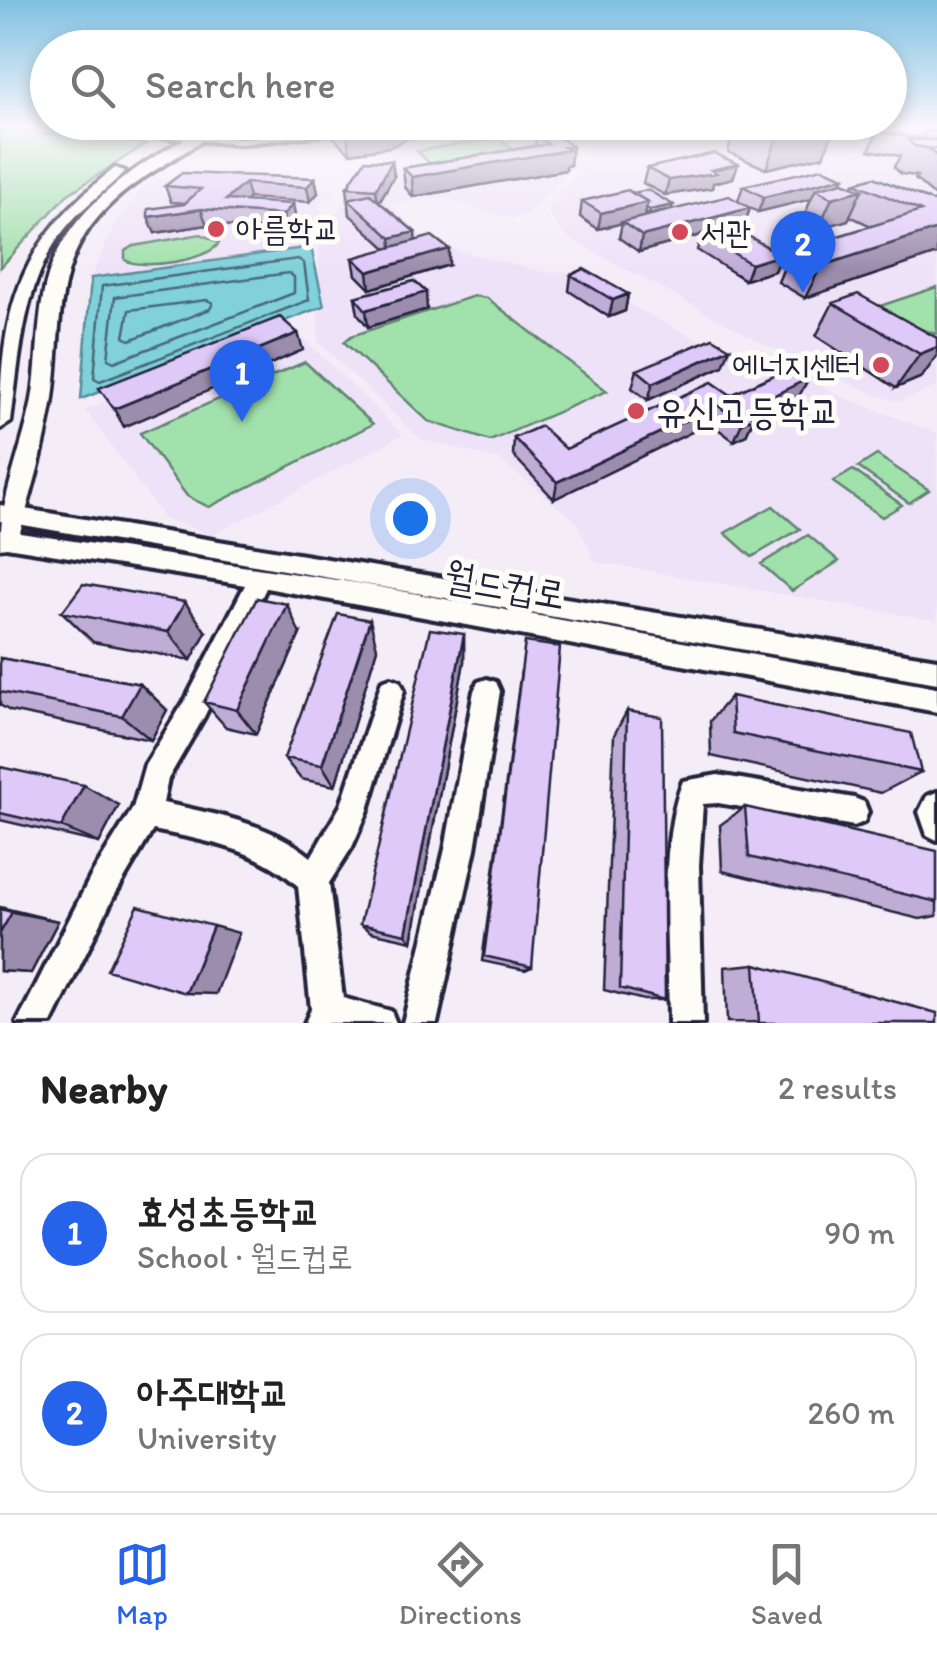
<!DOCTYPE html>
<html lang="en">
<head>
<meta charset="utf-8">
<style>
	body { margin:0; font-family:Itim,"Poor Story",sans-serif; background:#f2f2f2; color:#222 }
	.you { position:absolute; left:410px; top:518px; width:35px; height:35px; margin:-25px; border:8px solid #fff; border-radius:50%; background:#1a73e8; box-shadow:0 0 0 15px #1a73e833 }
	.badge { display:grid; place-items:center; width:65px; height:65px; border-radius:50%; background:#2563eb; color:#fff; font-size:32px; font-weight:700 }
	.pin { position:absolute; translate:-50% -82px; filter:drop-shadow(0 2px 5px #0008) }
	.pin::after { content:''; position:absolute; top:52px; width:35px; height:30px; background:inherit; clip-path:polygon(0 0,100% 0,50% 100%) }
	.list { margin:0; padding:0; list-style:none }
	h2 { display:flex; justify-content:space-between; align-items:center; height:130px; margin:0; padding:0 40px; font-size:42px }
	h2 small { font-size:32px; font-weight:400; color:#767676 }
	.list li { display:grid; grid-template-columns:65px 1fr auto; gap:30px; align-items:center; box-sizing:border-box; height:160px; margin:0 20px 20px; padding:0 20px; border:2px solid #e0e0e0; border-radius:30px }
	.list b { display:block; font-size:38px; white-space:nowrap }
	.list p { margin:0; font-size:32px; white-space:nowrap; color:#767676 }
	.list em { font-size:32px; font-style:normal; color:#767676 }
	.icon { flex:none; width:55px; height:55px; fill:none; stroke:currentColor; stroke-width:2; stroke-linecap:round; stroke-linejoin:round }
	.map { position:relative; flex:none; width:937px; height:1023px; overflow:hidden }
	.search { position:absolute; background:#fff; box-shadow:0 5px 15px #0003; left:30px; right:30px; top:30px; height:110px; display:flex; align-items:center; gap:25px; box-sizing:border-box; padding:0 35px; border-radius:55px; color:#767676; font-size:38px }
	.sheet { height:490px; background:#fff }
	nav { display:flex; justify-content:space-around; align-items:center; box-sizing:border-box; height:140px; border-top:2px solid #e0e0e0; background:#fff; font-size:28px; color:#767676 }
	nav a { display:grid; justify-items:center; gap:5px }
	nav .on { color:#2563eb }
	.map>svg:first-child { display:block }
	.built { fill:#eee2f8 }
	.green { fill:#a1e1ab; stroke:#628273; stroke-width:2.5 }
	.water { fill:#80d1d9; stroke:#5a8b9a; stroke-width:2.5 }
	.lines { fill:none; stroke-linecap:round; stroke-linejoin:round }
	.shore { stroke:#48687a; stroke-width:2.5 }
	.minor-casing { stroke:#22223b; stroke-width:8 }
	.major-casing { stroke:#22223b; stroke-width:7 }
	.minor { fill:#fdfcf7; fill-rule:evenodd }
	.major { fill:#fdfcf7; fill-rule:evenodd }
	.wall { fill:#c0add6; stroke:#22223b; stroke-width:2.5; fill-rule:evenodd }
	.shaded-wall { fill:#9c8dae; stroke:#22223b; stroke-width:2.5 }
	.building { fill:#dfc9f9; stroke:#22223b; stroke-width:2.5 }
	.poi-dot { fill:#d1495b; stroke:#fdfcf7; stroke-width:4 }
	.labels { text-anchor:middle; stroke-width:10; stroke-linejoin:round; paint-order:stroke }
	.far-poi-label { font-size:32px; fill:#22223b; stroke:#fdfcf7; text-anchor:start }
	.poi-label { font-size:38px; fill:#22223b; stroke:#fdfcf7; text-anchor:start }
	.street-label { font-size:38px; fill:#22223b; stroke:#fdfcf7 }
</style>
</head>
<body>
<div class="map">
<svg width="937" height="1023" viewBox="0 0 937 1023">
	<rect width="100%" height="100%" fill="#f4edf8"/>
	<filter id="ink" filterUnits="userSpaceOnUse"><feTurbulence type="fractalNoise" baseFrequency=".01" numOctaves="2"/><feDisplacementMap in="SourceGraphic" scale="20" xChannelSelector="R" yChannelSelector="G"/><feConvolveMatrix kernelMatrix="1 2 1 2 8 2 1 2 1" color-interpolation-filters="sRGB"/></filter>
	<g filter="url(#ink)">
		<path class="built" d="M468 126H528L581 162 523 216 509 218 441 198 391 204 429 243 547 273 565 271 708 345 781 364 840 396 937 433V621L595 562 577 522 500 460 420 439 318 342 319 241 367 166 447 130Z
			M645 126H937V387L899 402 873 394 771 348 567 237 546 210 584 165 596 142Z
			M157 178 337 190 319 205 325 227 313 232 311 247 91 278 117 221 138 193Z
			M291 326 403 435 213 535 164 519 85 410Z"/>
		<path class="green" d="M0 129 146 144 67 195 0 268Z
			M498 138 521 156 436 170 417 151Z
			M201 234 219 243C208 261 141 270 125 260V251L134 246Z
			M937 287V334L862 312Z
			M474 296 487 298 607 391 490 441 428 421 344 342 351 336Z
			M305 362 373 424 209 507 187 496 140 433Z
			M877 455 929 490 909 503 858 467Z
			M853 470 902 505 882 517 833 482Z
			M773 506 800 529 752 557 725 533Z
			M808 535 839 561 792 591 761 564Z"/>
		<path class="water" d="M311 247 324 306 81 399 91 278Z"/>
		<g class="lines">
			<path class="shore" d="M298 259 304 263 309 300 100 381 94 378 102 286Z
				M289 273 294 277V293L114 362 108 359 115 297Z
				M207 300 213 303 210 309 130 340 124 337 129 310Z"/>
			<g class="minor-casing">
				<path id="minor" d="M36 126 241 138 360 126H388L241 144Z
					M0 505 937 659V683L0 521Z
					M0 530 357 583 937 688V712L266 588 204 717 168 779 163 803C214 814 270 823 311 857L341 805 382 681 391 678 400 681 404 690 367 813 352 847 329 883 343 998 391 1011 396 1023H305L311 1009 298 886C258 848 205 841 153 830L113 898 52 1023H17L91 876 133 808 145 765 186 699 245 585 0 546Z
					M487 679 496 682 500 691 475 849 437 1023H403L445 849 474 691 478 682Z
					M718 775 854 798 864 802 868 812 864 822 854 826 718 803 703 804 699 865 703 1023H669C669 953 657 844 683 781Z
					M937 792V840L927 835 919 812 927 796Z"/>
			</g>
			<g class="major-casing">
				<path id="major" d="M208 126H222C182 158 134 176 99 216 50 272 63 338 52 405 44 451 31 495 18 539L14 546 0 548C0 499 21 453 31 405 39 365 36 322 46 283 65 207 144 160 208 126Z
					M115 168 125 171C107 190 86 204 69 224 23 277 20 356 11 422L0 429C0 310 17 243 115 168Z"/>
			</g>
			<use href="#minor" class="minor"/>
			<use href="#major" class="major"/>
		</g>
		<path class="wall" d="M331 126H423L424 130 390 147 350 153 333 137Z
			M735 126H937V198L915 179 917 176 901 174 894 167 900 156 869 150 879 129 837 128 835 126 823 156 766 169 728 152Z
			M553 133 570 165 566 166V170L413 197 405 187 403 168 535 146 536 136Z
			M738 164 733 178 713 183 712 188 665 195 643 183 647 168Z
			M394 176 379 202 415 241 449 265 370 289 356 275 353 258 387 249 350 215 347 187Z
			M844 177 841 182 853 186 855 183 937 203 805 298 778 282 785 265 781 266 777 264 774 271 745 280 697 250 702 235 639 252 619 238 622 223 598 229 580 217 582 201 632 193 673 205 671 210 649 215 645 213 644 217 738 201 743 186ZM811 199 803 219 818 229 848 220 850 216 871 226 792 250 790 255 773 250 732 227 745 223 750 208 758 212Z
			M315 178 318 193 310 202 249 198 246 201 296 220 286 231 207 225 155 233 148 217 186 203 171 202 165 186Z
			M571 275 628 294 625 311 609 317 569 291Z
			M355 297 427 309 368 327 358 314Z
			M833 303 937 338 922 377 896 388 816 336Z
			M723 366 648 400 632 388 637 370Z
			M731 395 799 396 753 419 746 435 734 441 710 423 554 499 513 455 514 438 566 449Z
			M62 612 206 632 191 660 93 642Z
			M300 634 256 734 226 727 204 702Z
			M464 634V662L412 941 371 932 360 924Z
			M377 648 335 786 301 779 284 758Z
			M0 658 140 684 167 710 151 740 10 711 0 705Z
			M521 670 532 967 525 970 482 961Z
			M731 696 921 772 881 793 711 756 710 721Z
			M627 711 665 1000H644L604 990 614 735Z
			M0 767 119 805 99 843 0 820Z
			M745 807 937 902V916L920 919 722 871 720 825Z
			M0 907 58 921 31 973 0 971Z
			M755 964 937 1023 727 1022 725 967Z"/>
		<path class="shaded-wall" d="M393 126H423L424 130 390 147 350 153 347 134Z
			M781 126H836L823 156 766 169Z
			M572 146 570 165 566 166V170L413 197 412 177Z
			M392 161 394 176 378 204 376 189Z
			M738 164 733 178 713 183 712 188 665 195 669 180Z
			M844 177 837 192 816 189 811 199 758 212 764 197Z
			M315 178 318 193 310 202 307 187Z
			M245 183 249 198 235 212 226 200Z
			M862 190 848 220 818 229 832 198Z
			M648 202 644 218 598 229 601 213Z
			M293 204 296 220 286 231 283 215Z
			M673 205 671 210 649 215 650 210Z
			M750 208 745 223 639 252 642 236Z
			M201 209 207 225 155 233 148 217Z
			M937 229V254L805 298 821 266Z
			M415 232 416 248 393 255 391 238Z
			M449 249V265L370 289 368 272Z
			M781 255 774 271 745 280 751 264Z
			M426 292 427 309 368 327 366 310Z
			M628 294 625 311 609 317 613 300Z
			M298 333 303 350 124 427 114 409Z
			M937 347V356L922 377 896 388 920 354Z
			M730 348 723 366 648 400 653 383Z
			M809 378 799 396 753 419 746 435 734 441 742 423 744 410Z
			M717 405 710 423 554 499 557 482Z
			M185 602 206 632 191 660 168 632Z
			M287 604 300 634 256 734 237 710Z
			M370 620 377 648 335 786 322 765Z
			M464 634V662L412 941 406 934Z
			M140 684 167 710 151 740 122 716Z
			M84 785 119 805 99 843 61 827Z
			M12 912 58 921 31 973 0 971V933Z
			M213 926 239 933 216 994 186 993Z"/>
		<path class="building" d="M337 126H393L388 128 347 134Z
			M880 126H937V132L926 130 922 139 877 131Z
			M553 133 572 146 564 147 568 150 412 177 403 168 548 144 536 136Z
			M908 140H937V156L930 151 934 149 915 146Z
			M714 153 738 164 711 170 716 173 669 180 647 168Z
			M365 160 392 161 376 189 347 187Z
			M822 168 844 177 764 197 743 186Z
			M182 173 315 178 307 187 245 183 226 200 293 204 283 215 201 209 148 217V209L184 204 201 189 165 186Z
			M874 177 937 203V229L821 266 792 250 921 211 855 183Z
			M843 182 862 190 832 198 816 189Z
			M628 190 648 202 601 213 582 201Z
			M648 190 673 205 650 210 646 208 648 202 632 193Z
			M370 194 415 232 391 238 348 199Z
			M729 196 750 208 642 236 622 222Z
			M731 226 781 255 751 264 702 234Z
			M432 236 449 249 368 272 353 258Z
			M779 249 790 255 788 260 783 261 779 259 781 255 773 250Z
			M584 269 628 294 613 300 571 275Z
			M414 281 426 292 366 310 355 297Z
			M858 294 937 338V347L920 354 833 303Z
			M280 317 298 333 114 409 99 388Z
			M713 338 730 348 653 383 637 370Z
			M791 367 809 378 744 410 754 417 742 423 717 405 557 482 514 438 541 426 566 449 712 382 731 395Z
			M83 584 185 602 168 632 62 612Z
			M257 598 287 604 237 710 204 702Z
			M338 614 370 620 322 765 284 758Z
			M430 629 464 634 406 934 360 924Z
			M525 642 560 647 532 967 484 956Z
			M0 658 140 684 122 716 0 692Z
			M731 696 911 733 921 772 733 733Z
			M627 711 662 717 665 1000 620 988Z
			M0 767 84 785 61 827 0 813Z
			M745 807 937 851V902L749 857Z
			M138 906 213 926 186 993 107 970Z
			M0 909 12 912 0 933Z
			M755 964 937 1013V1023H759Z"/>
	</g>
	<linearGradient id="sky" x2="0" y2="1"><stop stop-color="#7ec0e2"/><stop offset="0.47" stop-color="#faf7fc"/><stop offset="1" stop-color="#faf7fc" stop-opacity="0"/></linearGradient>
	<rect width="937" height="269" fill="url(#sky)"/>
	<g class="poi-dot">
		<circle cx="216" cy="229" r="10"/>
		<circle cx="680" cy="232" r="10"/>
		<circle cx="881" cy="365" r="10"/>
		<circle cx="636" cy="411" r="10"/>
	</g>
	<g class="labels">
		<g class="far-poi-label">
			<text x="236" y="240">아름학교</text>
			<text x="700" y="243">서관</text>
			<text x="861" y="376" text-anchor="end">에너지센터</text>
		</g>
		<g class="poi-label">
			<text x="656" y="424">유신고등학교</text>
		</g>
		<g class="street-label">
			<text transform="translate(505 585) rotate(10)" y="13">월드컵로</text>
		</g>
	</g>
</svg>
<div class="you"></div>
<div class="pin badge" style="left:242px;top:422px">1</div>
<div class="pin badge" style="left:803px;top:293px">2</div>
<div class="search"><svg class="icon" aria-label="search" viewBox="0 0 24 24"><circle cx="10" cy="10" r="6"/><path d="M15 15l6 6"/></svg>Search here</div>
</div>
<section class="sheet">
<h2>Nearby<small>2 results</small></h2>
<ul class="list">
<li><span class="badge">1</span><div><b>효성초등학교</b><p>School · 월드컵로</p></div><em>90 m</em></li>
<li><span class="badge">2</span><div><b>아주대학교</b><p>University</p></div><em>260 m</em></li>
</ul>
</section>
<nav>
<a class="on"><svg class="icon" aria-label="map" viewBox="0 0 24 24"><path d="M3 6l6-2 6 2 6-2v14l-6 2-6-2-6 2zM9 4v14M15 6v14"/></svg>Map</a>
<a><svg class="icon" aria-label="directions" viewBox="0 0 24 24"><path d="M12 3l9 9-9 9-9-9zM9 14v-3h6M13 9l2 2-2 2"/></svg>Directions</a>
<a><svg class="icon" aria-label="saved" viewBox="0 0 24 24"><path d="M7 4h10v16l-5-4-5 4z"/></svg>Saved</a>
</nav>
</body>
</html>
